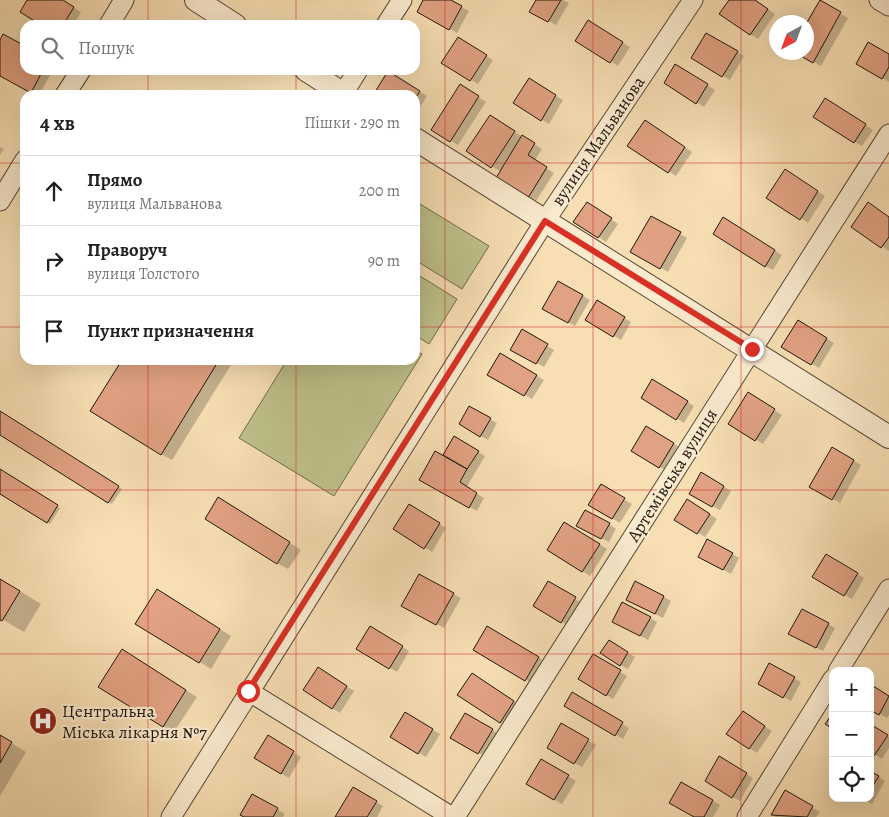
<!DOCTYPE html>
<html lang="uk">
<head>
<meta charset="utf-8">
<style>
	body { margin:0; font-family:Alegreya,serif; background:#f6f6f6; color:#222 }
	.controls { position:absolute; right:15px; bottom:15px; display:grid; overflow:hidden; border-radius:10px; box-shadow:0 5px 20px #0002 }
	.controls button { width:45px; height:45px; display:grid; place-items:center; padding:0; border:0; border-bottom:1px solid #e0e0e0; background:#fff; color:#222; font:25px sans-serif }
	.compass { position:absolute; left:769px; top:15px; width:45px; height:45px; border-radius:50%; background:#fff; box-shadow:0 5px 20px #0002; rotate:221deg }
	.stop { position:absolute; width:15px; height:15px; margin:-11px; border:4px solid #d93025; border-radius:50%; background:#fff }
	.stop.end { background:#d93025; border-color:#fff; box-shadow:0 1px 5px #0008 }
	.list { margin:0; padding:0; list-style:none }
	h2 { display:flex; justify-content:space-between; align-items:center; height:65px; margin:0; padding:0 20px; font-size:21px }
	h2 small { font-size:16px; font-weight:400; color:#767676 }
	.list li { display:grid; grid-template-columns:32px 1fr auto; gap:15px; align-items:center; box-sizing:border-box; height:70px; padding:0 20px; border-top:1px solid #e0e0e0 }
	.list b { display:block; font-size:19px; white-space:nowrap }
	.list p { margin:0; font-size:16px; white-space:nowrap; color:#767676 }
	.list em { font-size:16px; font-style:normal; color:#767676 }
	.icon { flex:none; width:28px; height:28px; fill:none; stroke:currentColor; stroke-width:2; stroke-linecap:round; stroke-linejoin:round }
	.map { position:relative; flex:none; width:889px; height:817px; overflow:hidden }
	.search { position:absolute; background:#fff; box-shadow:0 5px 20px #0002; left:20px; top:20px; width:400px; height:55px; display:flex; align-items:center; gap:12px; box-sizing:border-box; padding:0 18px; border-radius:15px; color:#767676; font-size:19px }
	.panel { position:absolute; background:#fff; box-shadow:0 5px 20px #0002; left:20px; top:90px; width:400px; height:275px; border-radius:15px }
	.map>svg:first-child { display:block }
	.green { fill:#bfc18b; stroke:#6f6c4c }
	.shadow { fill:#0003 }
	.building { fill:#e1a283; stroke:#1f170e }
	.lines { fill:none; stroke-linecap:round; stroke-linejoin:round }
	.minor-casing { stroke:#554937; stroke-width:21 }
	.tertiary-casing { stroke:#554937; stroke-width:24 }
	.minor { stroke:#faeace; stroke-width:19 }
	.tertiary { stroke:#faeace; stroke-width:22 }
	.route { stroke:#d93025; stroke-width:6 }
	.grid { fill:none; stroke:#d62828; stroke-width:1; stroke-opacity:0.55 }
	.labels { text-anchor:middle; stroke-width:4.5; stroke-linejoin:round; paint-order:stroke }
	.street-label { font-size:18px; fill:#1f170e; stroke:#faeace }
	.poi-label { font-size:18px; fill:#1f170e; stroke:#faeace; text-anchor:start }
</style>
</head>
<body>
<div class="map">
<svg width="889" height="817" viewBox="0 0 889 817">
	<rect width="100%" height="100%" fill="#f7deb3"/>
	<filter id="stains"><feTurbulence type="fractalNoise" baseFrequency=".004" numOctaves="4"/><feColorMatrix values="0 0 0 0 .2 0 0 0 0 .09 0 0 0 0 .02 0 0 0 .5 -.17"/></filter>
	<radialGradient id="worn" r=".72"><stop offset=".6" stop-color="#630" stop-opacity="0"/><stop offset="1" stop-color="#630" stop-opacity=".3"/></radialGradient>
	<path class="green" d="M415 201 489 246 462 289 415 260Z
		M415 273 457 299 429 344 415 335Z
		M415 350 422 354 334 496 239 438 287 360H415Z"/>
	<path class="shadow" d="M29 0H61L81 12 73 25H43Z
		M425 0H448L469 11 457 33 419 11Z
		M537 0H563L569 3 556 25 531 11Z
		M730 0H755L775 14 758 39 750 34Z
		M820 2 848 18 821 66 796 52H806Z
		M588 21 630 47 618 66 577 40Z
		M707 35 744 56 730 80 693 58Z
		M458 39 493 60 478 84 443 63Z
		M0 43 25 48V70H53L39 95 0 74Z
		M889 56V82L857 63Z
		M676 66 715 90 704 107 665 83Z
		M396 77 427 96 415 115V95H381Z
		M529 80 563 100 549 124 515 103Z
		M467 90 486 102 458 145 433 130Z
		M833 104 873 130 862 146 855 142Z
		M497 121 542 149 534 161 554 173 536 201 498 177 501 172 468 151Z
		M652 125 692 152 676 176 629 146Z
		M0 147 4 149 0 155Z
		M792 175 825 196 808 223 801 218Z
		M595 208 618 224 606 242 575 221Z
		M651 217 687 238 668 272 632 251Z
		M889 217V251L853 227Z
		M731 223 782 255 773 270 765 266Z
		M559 282 590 300 575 326 544 309Z
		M597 302 631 322 621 340 587 320Z
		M798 322 834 343 819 368 783 346Z
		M522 331 554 350 544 367 512 349Z
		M500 355 544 380 532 399 489 374Z
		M123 360H234L172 460 161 454Z
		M652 381 694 406 684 423 642 398Z
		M748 394 782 415 763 444 730 424Z
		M470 408 497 423 488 440 460 424Z
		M0 412 122 489 112 504 0 434Z
		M647 428 681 448 667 471 633 451Z
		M454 438 485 456 466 488 484 498 477 511 420 479 443 457Z
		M832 448 861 465 840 503 811 486Z
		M0 471 60 508 50 524 0 493Z
		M702 474 731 491 720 510 691 494Z
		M601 486 632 504 620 523 590 505Z
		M230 505 301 550 288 569 277 563Z
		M695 505 717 519 705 537 676 519Z
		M409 506 446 528 432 552 395 529Z
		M565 523 607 549 590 576 548 550Z
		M609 524 616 529 609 542 585 530Z
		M708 541 739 558 731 574 699 556Z
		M826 556 864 578 852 599 814 576Z
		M420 575 461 598 444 628 403 605Z
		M0 579 41 604 24 632 0 618Z
		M548 583 582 603 569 626 535 606Z
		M664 597 671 601 663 618 635 604Z
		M169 598 231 636 211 669 137 624Z
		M623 604 657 622 648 640 614 621Z
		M828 624 835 628 823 651 797 638Z
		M488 627 546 662 533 684 474 649Z
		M370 628 409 651 397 672 357 648Z
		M617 646 635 657 628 669 620 665Z
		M593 656 627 676 613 699 580 679Z
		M133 657 197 697 174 732 163 726Z
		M770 665 801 682 791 701 760 684Z
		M325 673 354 691 340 713 332 708Z
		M479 679 521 706 508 726 500 722Z
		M870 685 889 697V715L887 718 870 708Z
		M572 694 629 728 623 739 566 705Z
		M406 714 440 734 426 757 392 737Z
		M465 714 499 734 486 757 452 737Z
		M750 716 772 731 757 753 749 748Z
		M562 725 596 745 582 767 548 748Z
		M870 725 889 737V748L882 759 870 751Z
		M0 736 26 752 0 796Z
		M268 737 301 757 289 778 255 758Z
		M720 758 753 778 740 801 706 781Z
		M542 761 576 781 562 804 528 784Z
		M870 772 885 781 872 804 862 798H870Z
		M681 783 720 805 713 817H696Z
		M353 788 383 806 377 817H336Z
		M786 792 820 812 816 817H776L772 815Z
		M253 795 285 814 283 817H246Z"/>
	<path class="building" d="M27 0H63L74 7 63 25H41L20 12Z
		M423 0H451L462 6 449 30 417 12Z
		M536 0H561L548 22 529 12Z
		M729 0H755L768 9 750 35 719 14Z
		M820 0 841 12 813 63 794 52H806V24Z
		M588 20 623 42 610 63 575 41Z
		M706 33 738 51 722 77 691 58Z
		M3 34 25 46V70H43L31 93 0 76V40Z
		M458 37 487 55 470 81 441 63Z
		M868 42 889 54V67L882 79 856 64Z
		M675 64 708 84 696 104 664 83Z
		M388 71 420 91 415 99V95H379L375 92Z
		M529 78 556 95 541 121 513 103Z
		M460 84 479 96 450 142 431 130Z
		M825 98 866 124 854 143 813 117Z
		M490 115 515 131 491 168 466 151Z
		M645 120 685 147 668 173 627 146Z
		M522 135 535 143 528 155 547 167 528 198 496 178Z
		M785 169 818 191 800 220 766 198Z
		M587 202 612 218 598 238 573 222Z
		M868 202 889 217V237L881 248 851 227Z
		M651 216 681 232 660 269 630 252Z
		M723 217 775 250 765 267 713 234Z
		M558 281 583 295 568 323 542 309Z
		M597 300 625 317 613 337 585 320Z
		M798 320 827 338 811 365 781 347Z
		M522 329 548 344 536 364 510 350Z
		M500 353 537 375 524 396 487 375Z
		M122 360H219L161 455 90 411Z
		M652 379 688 401 676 420 641 398Z
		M748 392 775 409 755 441 728 424Z
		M469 406 491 418 480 437 459 424Z
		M0 411 119 486 108 503 0 435Z
		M646 426 674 443 659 468 631 451Z
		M454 436 479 451 467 469 443 455Z
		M832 447 854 460 832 500 809 487Z
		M435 451 467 469 460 482 477 493 469 508 419 480Z
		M0 469 58 505 47 523 0 494Z
		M701 472 724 486 712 507 689 494Z
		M601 484 625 498 612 519 588 505Z
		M218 497 290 542 277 564 205 519Z
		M687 499 710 514 697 534 674 520Z
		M409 504 440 523 424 549 393 529Z
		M585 510 610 523 601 539 576 526Z
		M564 522 600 544 582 572 547 550Z
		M707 539 733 553 723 570 698 557Z
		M826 554 858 573 844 596 812 577Z
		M419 574 454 593 436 625 401 606Z
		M0 579 20 591 2 621 0 620Z
		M548 581 576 597 561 623 533 606Z
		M635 581 664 596 655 614 626 600Z
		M157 589 220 629 199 663 135 624Z
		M622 602 651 617 640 636 612 622Z
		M802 609 829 623 816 648 788 634Z
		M370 626 403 646 389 669 356 649Z
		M487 626 539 657 525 681 473 650Z
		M609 640 628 652 620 666 600 653Z
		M122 649 186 690 163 727 98 687Z
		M593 654 621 670 606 696 578 679Z
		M769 663 795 677 783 698 758 684Z
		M318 667 347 686 332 709 303 690Z
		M472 673 514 701 500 723 457 695Z
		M870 684 889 696 879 715 870 710Z
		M572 692 623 722 615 736 564 706Z
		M743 711 765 726 749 749 726 734Z
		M405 712 433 729 418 754 390 737Z
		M465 713 493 729 478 754 450 738Z
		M833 713V729L825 724Z
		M561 723 589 739 574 764 547 748Z
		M870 724 888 735 874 756 870 753Z
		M0 735 12 742 0 763Z
		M268 735 294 751 281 774 254 758Z
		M719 756 747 773 732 798 705 781Z
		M541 759 569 775 554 800 526 784Z
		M870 771 879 776 870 790Z
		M681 782 713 800 704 817H694L669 803Z
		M353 787 377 801 367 817H335Z
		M785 790 813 806 807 817 771 815Z
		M252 794 278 808 273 817H244L240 815Z"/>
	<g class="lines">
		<g class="minor-casing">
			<path id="minor" d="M879 0 889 6
				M109 25 124 0
				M386 25 402 0
				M343 94 358 70
				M65 95 81 70
				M0 201 25 160
				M838 671 889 589
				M248 691 452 817
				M171 817 545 221 693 0
				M455 817 889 134
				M747 817 833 679"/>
		</g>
		<g class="tertiary-casing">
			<path id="tertiary" d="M196 0 235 25
				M306 70 345 95
				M415 139 889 437"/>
		</g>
		<use href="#minor" class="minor"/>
		<use href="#tertiary" class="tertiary"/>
	</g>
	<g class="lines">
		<path class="route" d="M248 691 545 221 752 349"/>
	</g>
	<path class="grid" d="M148 0V25M296 0V25M445 0V817M593 0V817M741 0V817M148 70V95M296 70V95M0 163H25M415 163H889M0 327H25M415 327H889M148 360V817M296 360V817M0 490H889M0 654H889"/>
	<defs>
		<g id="hospital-disc" transform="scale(1.4375)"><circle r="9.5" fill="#8f2418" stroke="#faeace"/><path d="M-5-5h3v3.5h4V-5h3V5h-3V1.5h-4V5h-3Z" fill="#fff"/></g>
	</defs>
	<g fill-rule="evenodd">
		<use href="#hospital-disc" x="43" y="721"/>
	</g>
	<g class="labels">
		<g class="street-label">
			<text transform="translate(598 141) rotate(-56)" y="6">вулиця Мальванова</text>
			<text transform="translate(672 475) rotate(-58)" y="6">Артемівська вулиця</text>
		</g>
		<g class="poi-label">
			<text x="62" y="717">Центральна<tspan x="62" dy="21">Міська лікарня №7</tspan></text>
		</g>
	</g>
	<rect width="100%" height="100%" filter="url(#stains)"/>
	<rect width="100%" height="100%" fill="url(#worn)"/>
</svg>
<div class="controls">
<button>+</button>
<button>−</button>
<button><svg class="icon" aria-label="locate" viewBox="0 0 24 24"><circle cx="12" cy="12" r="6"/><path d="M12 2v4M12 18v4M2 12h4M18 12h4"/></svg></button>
</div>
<svg class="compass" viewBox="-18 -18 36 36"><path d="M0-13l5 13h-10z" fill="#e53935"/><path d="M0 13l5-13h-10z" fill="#767676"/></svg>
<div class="stop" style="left:248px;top:691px"></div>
<div class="stop end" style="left:752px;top:349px"></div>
<div class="search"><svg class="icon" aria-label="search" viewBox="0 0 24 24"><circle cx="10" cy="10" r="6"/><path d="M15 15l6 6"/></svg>Пошук</div>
<section class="panel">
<h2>4 хв<small>Пішки · 290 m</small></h2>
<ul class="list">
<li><svg class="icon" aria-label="ahead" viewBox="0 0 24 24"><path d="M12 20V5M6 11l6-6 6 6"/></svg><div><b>Прямо</b><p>вулиця Мальванова</p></div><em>200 m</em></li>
<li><svg class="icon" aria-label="right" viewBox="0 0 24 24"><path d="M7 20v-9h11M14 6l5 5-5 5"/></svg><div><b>Праворуч</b><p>вулиця Толстого</p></div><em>90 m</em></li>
<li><svg class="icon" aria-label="arrive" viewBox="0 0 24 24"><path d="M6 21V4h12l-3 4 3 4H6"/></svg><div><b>Пункт призначення</b></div></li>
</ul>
</section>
</div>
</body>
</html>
